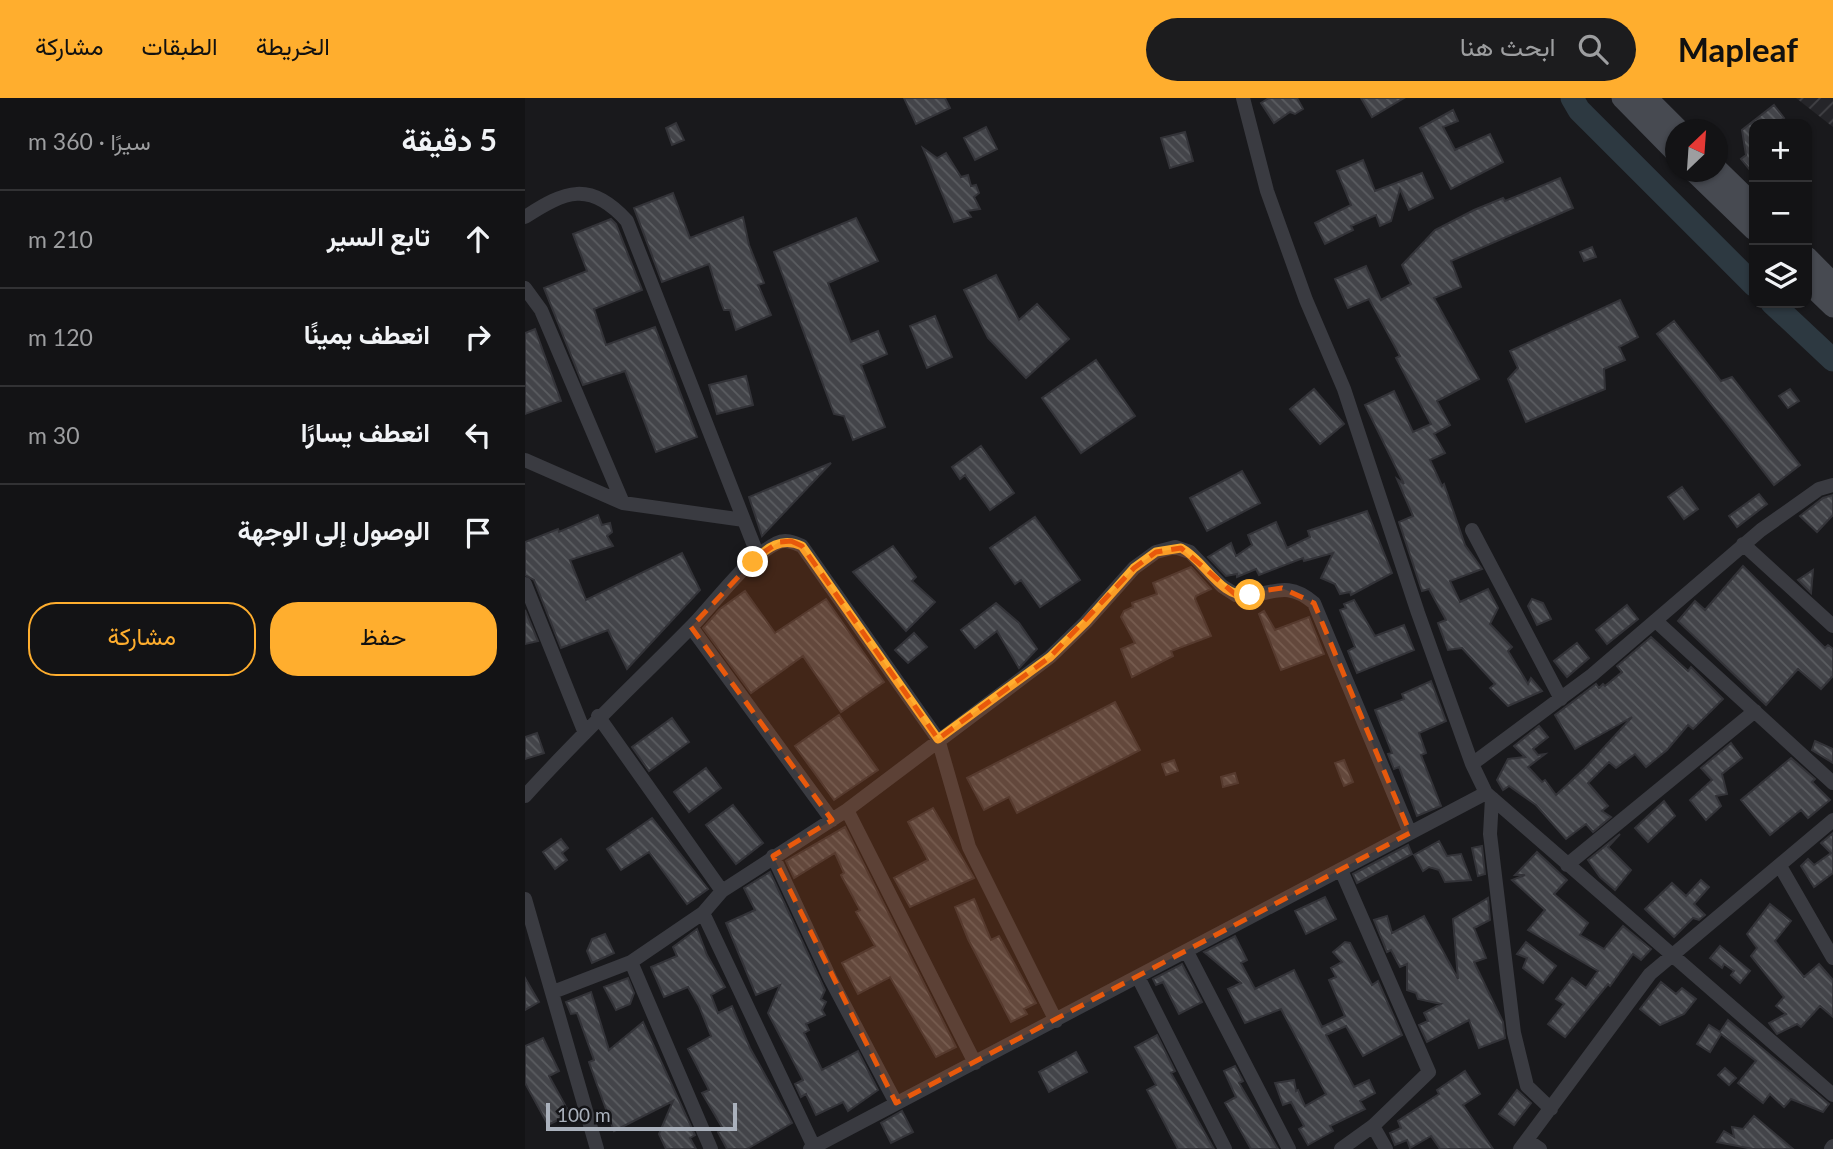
<!DOCTYPE html>
<html lang="ar">
<head>
<meta charset="utf-8">
<style>
	body { margin:0; font-family:Lato,Vazirmatn,sans-serif; background:#1c1c1e; color:#f1f3f6; direction:rtl }
	.controls { position:absolute; right:21px; top:21px; display:grid; overflow:hidden; border-radius:14px; box-shadow:0 2px 5px #0004 }
	.controls button { width:63px; height:63px; display:grid; place-items:center; padding:0; border:0; border-bottom:2px solid #323234; background:#131315; color:#f1f3f6; font:35px sans-serif }
	.compass { position:absolute; left:1140px; top:21px; width:63px; height:63px; border-radius:50%; background:#131315; box-shadow:0 2px 5px #0004; rotate:25deg }
	.scale { position:absolute; left:21px; bottom:18px; width:191px; box-sizing:border-box; padding-left:7px; border:4px solid #aab1bc; border-top:0; font-size:19px; line-height:24px; white-space:nowrap; color:#aab1bc; -webkit-text-stroke:5px #141417; paint-order:stroke }
	.stop { position:absolute; width:21px; height:21px; margin:-16px; border:5px solid #ffae2e; border-radius:50%; background:#fff }
	.stop.end { background:#ffae2e; border-color:#fff; box-shadow:0 2px 7px #0008 }
	.list { margin:0; padding:0; list-style:none }
	h2 { display:flex; justify-content:space-between; align-items:center; height:91px; margin:0; padding:0 28px; font-size:30px }
	h2 small { font-size:23px; font-weight:400; color:#9d9ea0 }
	.list li { display:grid; grid-template-columns:46px 1fr auto; gap:21px; align-items:center; box-sizing:border-box; height:98px; padding:0 28px; border-top:2px solid #323234 }
	.list b { display:block; font-size:26px; white-space:nowrap }
	.list em { font-size:23px; font-style:normal; color:#9d9ea0 }
	.actions { display:flex; gap:14px; padding:21px 28px }
	.actions a { flex:1; padding:16px 0; border:2px solid #ffae2e; border-radius:28px; text-align:center; font-size:24px; color:#ffae2e }
	.actions .main { background:#ffae2e; color:#111 }
	.icon { flex:none; width:38px; height:38px; fill:none; stroke:currentColor; stroke-width:2; stroke-linecap:round; stroke-linejoin:round }
	.map { position:relative; flex:none; width:1308px; height:1051px; overflow:hidden; direction:ltr }
	header { display:flex; align-items:center; gap:42px; box-sizing:border-box; height:98px; padding:0 35px; background:#ffae2e; color:#111 }
	header strong { font-size:33px }
	nav { display:flex; gap:38px; margin-inline-start:auto; font-size:24px }
	.search { width:490px; height:63px; background:#1c1c1e; display:flex; align-items:center; gap:18px; box-sizing:border-box; padding:0 24px; border-radius:38px; color:#9d9ea0; font-size:26px }
	main { display:flex }
	aside { flex:1; background:#131315 }
	.map>svg:first-child { display:block }
	.industrial { fill:url(#industrial-furrows) }
	.lines { fill:none; stroke-linecap:round; stroke-linejoin:round }
	.river { stroke:#2d3941; stroke-width:23 }
	.building { fill:url(#building-back-hatch); stroke:#333338; stroke-width:2 }
	.minor { stroke:#3a3b41; stroke-width:14 }
	.secondary { stroke:#474a51; stroke-width:21 }
	.route { stroke:#ffae2e; stroke-width:9 }
	.marked { fill:#e8590c; fill-opacity:0.2; stroke:#e8590c; stroke-width:5; stroke-dasharray:14 9; stroke-linejoin:round }
</style>
</head>
<body>
<header>
<strong>Mapleaf</strong>
<div class="search"><svg class="icon" aria-label="search" viewBox="0 0 24 24"><circle cx="10" cy="10" r="6"/><path d="M15 15l6 6"/></svg>ابحث هنا</div>
<nav><a>الخريطة</a><a>الطبقات</a><a>مشاركة</a></nav>
</header>
<main>
<div class="map">
<svg width="1308" height="1051" viewBox="0 0 1308 1051">
	<defs>
		<pattern id="industrial-furrows" width="10" height="10" patternUnits="userSpaceOnUse" patternTransform="scale(1.75)"><rect width="10" height="10" fill="#252529"/><path d="M-1 1l2-2M0 10L10 0M9 11l2-2" fill="none" stroke="#424246"/></pattern>
		<pattern id="building-back-hatch" width="6" height="6" patternUnits="userSpaceOnUse" patternTransform="scale(1.75)"><rect width="6" height="6" fill="#434449"/><path d="M-1 5l2 2M0 0l6 6M5-1l2 2" fill="none" stroke="#5b5d61"/></pattern>
	</defs>
	<rect width="100%" height="100%" fill="#19191c"/>
	<path class="industrial" d="M1271 0H1308V29Z"/>
	<g class="lines">
		<path class="river" d="M1047 0 1054 12 1229 187
			M1247 205 1308 262"/>
	</g>
	<path class="building" d="M379 0H420L425 10 391 26Z
		M744 0H772L778 11 770 16 765 14 749 25 736 5Z
		M836 0H879L847 19Z
		M1249 7 1259 20 1251 26H1229V77L1216 61 1221 57 1217 32Z
		M928 12 933 23 918 29 930 52 965 36 978 64 926 91 895 30Z
		M151 25 159 42 147 47 141 30Z
		M461 29 472 51 450 62 439 40Z
		M660 34 668 63 645 70 636 40Z
		M398 50 412 60 421 55 436 79 443 77 446 88 451 87 454 95 449 99 455 111 442 113 446 119 429 124Z
		M838 62 850 93 897 75 908 100 884 112 875 91 866 123 855 128 851 117 826 128 828 132 800 146 790 125 826 107 812 73Z
		M1035 80 1048 110 926 163 936 189 909 200 954 281 912 303 925 327 909 336 920 355 905 362 917 388 919 386 940 447 957 471 925 483 935 504 963 491 973 510 965 526 987 549 983 553 1003 586 1006 580 1017 593 983 608 965 590 970 586 937 550 923 552 913 525 921 522 904 491 897 493 874 424 888 418 872 381 879 386 840 307 869 293 888 334 906 326 871 260 875 258 844 201 823 210 810 181 841 168 856 202 886 186 877 167 910 132 949 112 978 100 980 103Z
		M148 95 165 140 218 119 224 147 239 185 233 187 246 217 211 232 205 212H199L195 202 184 166 137 184 109 110Z
		M331 120 353 163 303 185 326 244 353 233 362 256 336 267 360 329 328 342 319 318 309 316 249 154Z
		M86 121 91 126 117 192 69 211 81 247 130 229 172 339 131 354 100 273 58 287 19 190 62 173 48 136Z
		M1067 149 1071 159 1059 163 1055 154Z
		M471 177 494 222 512 206 544 241 501 280 463 240 439 192Z
		M1095 202 1113 239 1094 249 1100 262 1079 271 1080 291 1001 324 983 281 993 270 985 253Z
		M410 218 427 259 402 270 385 228Z
		M1149 223 1196 283 1207 279 1275 367 1249 387 1132 236Z
		M10 231 36 303 0 316V235Z
		M571 262 610 318 556 355 517 300Z
		M221 278 228 307 192 316 184 287Z
		M789 291 819 326 795 346 765 311Z
		M1265 291 1274 303 1263 310 1254 298Z
		M456 348 489 395 465 412 440 377 435 381 427 369Z
		M306 365 237 438 224 399Z
		M717 373 735 405 682 433 665 400Z
		M1157 389 1173 411 1159 421 1143 399Z
		M1234 396 1242 406 1212 429 1204 418Z
		M1308 397V417L1292 434 1275 418 1298 400Z
		M842 413 867 475 826 497 825 494 815 496 810 486 796 480 808 455 779 463 778 460 734 477 731 471 712 479V476L701 478 683 459 706 445 711 458 727 447 723 437 751 424 762 450 785 439 783 433Z
		M73 417 77 427 85 425 87 434 82 438 88 448 45 462 61 502 157 455 175 492 102 571 83 532 36 550 9 482 0 477V444L33 431 34 434Z
		M510 419 555 482 515 509 496 482 490 486 465 450Z
		M368 448 391 479 387 483 410 504 381 533 328 474Z
		M1218 468 1300 550 1303 547 1308 551V578L1296 591 1273 571 1241 607 1153 523 1170 503 1180 512Z
		M666 469 686 491 671 498 670 501 686 538 646 553 648 558 607 579 596 551 610 545 596 519 599 513 608 509 607 505 632 496 628 485Z
		M1288 472 1286 495 1273 482Z
		M220 493 250 535 301 501 359 584 316 614 278 558 226 595 178 530 195 511Z
		M1007 501 1018 505 1026 521 1012 527 1003 508Z
		M829 502 850 538 879 527 889 552 832 575 823 553 830 549 815 512 821 510 819 506Z
		M471 505 494 525 512 551 494 570 472 533 450 550 436 532Z
		M1102 507 1113 521 1082 546 1071 532Z
		M0 512 13 543 0 546Z
		M739 513 750 532 784 519 799 556 756 572 734 516Z
		M389 535 402 549 383 565 370 552Z
		M1126 539 1163 573 1166 569 1198 601 1168 631 1163 627 1142 652 1121 669 1110 656 1091 670 1084 664 1063 685 1083 708 1077 713 1086 719 1068 734 1061 726 1041 741 1011 707 984 688 978 692 972 682 983 661 1000 659 989 648 1014 628 1023 639 1008 651 1013 657 1020 656 1003 669 1017 684 1020 682 1031 697 1060 670 1107 619 1050 651 1030 617 1071 586 1074 590 1078 586 1080 588 1097 574 1092 568Z
		M1052 545 1064 560 1042 579 1029 563Z
		M906 583 921 623 894 635 901 655 896 657 916 708 892 718 874 669 869 671 863 656 867 655 850 612 879 601 877 596Z
		M590 604 615 652 492 715 484 699 459 712 442 680Z
		M314 617 353 672 309 702 270 648Z
		M147 620 164 644 124 673 107 649Z
		M12 635 19 655 0 661V639Z
		M1290 643 1308 651V665L1287 652Z
		M1206 645 1217 660 1197 676 1202 696 1191 698 1196 708 1181 722 1165 702 1187 682 1176 670Z
		M1266 660 1290 681 1287 684 1305 702 1283 720 1276 712 1245 737 1216 702Z
		M649 662 653 673 641 677 637 666Z
		M819 662 828 684 819 688 810 665Z
		M181 670 196 690 164 714 149 694Z
		M710 675 713 685 698 689 696 679Z
		M1139 703 1150 718 1123 744 1110 730Z
		M208 707 238 745 211 766 181 727Z
		M408 710 449 780 385 809 369 780 403 762 383 724Z
		M127 720 183 791 162 806 124 754 96 772 82 751Z
		M320 729 431 949 411 959 365 879 333 896 317 865 350 848 331 814 335 812 316 777 319 775 310 755 269 780 261 763Z
		M1308 735V775L1289 789 1276 768 1283 761 1289 767 1306 755 1296 745Z
		M1095 736 1083 749 1106 772 1090 792 1075 779 1063 762Z
		M36 741 43 750 37 755 42 762 30 771 18 754Z
		M914 743 922 758 936 756 946 782 920 784 914 772 904 769 898 773 889 757Z
		M883 747 887 756 832 785 828 776Z
		M957 748 960 776 953 778 947 750Z
		M1012 754 1042 782 1029 796 1063 825 1055 837 1079 851 1098 828 1126 851 1116 862 1108 856 1085 888 1083 886 1040 939 1023 926 1039 906 1031 901 1047 880 1061 890 1073 873 1003 832 1020 812 987 782 1000 777H990Z
		M245 774 300 892 296 901 301 904 297 912 300 917 281 926 284 932 279 935 297 972 333 953 353 992 323 1013 318 1004 291 1017 281 996 276 999 270 986 278 982 243 915 255 887 231 897 201 825 230 812 219 790Z
		M1176 782 1184 789 1169 806 1180 817 1174 822 1168 820 1149 839 1120 811 1147 785 1161 798Z
		M800 799 811 821 781 836 770 813Z
		M963 800 965 822 949 830 961 860 949 864 978 924 980 940 954 950 944 922 902 944 894 927 903 923 899 915 916 906 893 901 891 895 882 892V866L875 869 866 852 862 854 849 822 862 818 867 835 899 818 933 881 928 821Z
		M449 801 466 842 474 838 511 905 499 911 502 916 486 924 443 841 430 809Z
		M1245 806 1266 823 1250 843 1279 879 1294 866 1308 882V919L1295 908 1276 929 1272 926 1252 936 1244 925 1261 916 1251 908 1259 899 1226 858 1232 850 1222 836Z
		M172 831 182 857 200 889 186 897 193 915 207 908 225 950 267 1025 222 1051H202L193 1034 198 1031 177 995 184 992 163 951 186 938 174 908 163 889 139 899 126 869 152 858 148 849Z
		M80 836 89 855 67 865 62 853 67 841Z
		M710 838 722 862 716 865 730 891 769 872 797 929 820 918 804 882 811 879 806 870 817 864 808 854 820 844 825 845 847 887 853 883 877 937 838 958 821 928 801 937 829 989 844 982 850 995 835 1003 840 1011 805 1028 808 1033 783 1047 774 1031 779 1028 766 1004 758 1007 750 985 769 982 771 993 773 992 780 1008 801 996 756 911 720 925 703 891 716 885 679 854Z
		M1001 844 1031 868 1018 885 998 870 1002 860 992 856Z
		M1195 848 1225 873 1215 885 1206 877 1209 873 1199 866 1197 870 1185 860Z
		M657 866 677 904 654 916 638 884 631 887 628 881Z
		M0 880 14 904 0 912Z
		M103 880 109 895 105 906 91 912 79 889Z
		M1136 884 1151 896 1157 890 1171 901 1159 916 1135 927 1115 911Z
		M66 894 84 952 118 924 170 1037 165 1040 171 1051H141L134 1036 148 1003 89 1033 71 984 64 964 69 962 52 915 46 916 41 904Z
		M1203 922 1304 1006 1298 1014 1266 1001 1259 1009 1245 996 1238 1005 1213 985 1231 963 1196 936 1185 954 1172 946 1184 927 1195 934Z
		M632 937 650 973 646 975 689 1051H653L622 992 631 987 610 949Z
		M18 940 34 973 24 978 45 1016 23 1027 0 985V948Z
		M551 954 562 974 524 994 514 974Z
		M710 968 718 983 714 985 753 1051H726L700 1005 711 999 699 973Z
		M1200 970 1211 980 1204 987 1193 977Z
		M940 973 955 996 938 1007 968 1051H915L906 1038 885 1050 882 1042 870 1047 865 1035 876 1030 873 1023 914 996 912 992Z
		M992 992 1006 1005 989 1027 974 1016Z
		M377 1013 388 1034 366 1045 356 1025Z
		M1229 1018 1268 1051H1228L1192 1044 1199 1033 1209 1039 1207 1029 1218 1031Z"/>
	<g class="lines">
		<path class="minor" d="M718 0 742 93 781 202 819 291 893 515 947 666 961 695
			M0 119C40 93 65 82 102 123L233 458
			M0 190 16 212 98 405
			M0 362 98 405 219 422
			M947 432 1036 601
			M1218 446 1308 528
			M0 486 59 633
			M1132 524 1308 685
			M166 529 307 722
			M73 618 197 793
			M947 666 1067 577 1236 432 1294 391 1308 387
			M0 698C54 638 112 584 168 527 192 502 221 461 252 445 260 441 268 444 277 448L413 641 444 749 531 923
			M967 700 965 736 989 935 1002 988 1026 1011
			M322 712 450 965
			M248 758 305 880 371 1005
			M1042 767 1230 613
			M1255 768 1308 860
			M816 772 904 974 848 1028 816 1051
			M0 801 72 1051
			M178 815 289 1049
			M662 854 764 1051
			M106 864 186 1051
			M613 879 700 1051
			M28 894 106 864 178 815 197 793 322 712 525 559 561 524 609 470 631 454 650 449 665 454 697 488 711 497C742 502 758 478 789 505L885 735
			M848 1028 861 1051
			M1002 1042 1015 1051
			M285 1051 961 695 1308 997
			M995 1051 1125 876 1308 722
			M1306 1051 1308 1048"/>
		<path class="secondary" d="M1097 0 1150 54
			M1122 0 1154 32
			M1192 71 1229 107
			M1169 74 1229 132
			M1282 159 1308 185
			M1282 184 1308 209"/>
	</g>
	<g class="lines">
		<path class="route" d="M228 464C242 449 257 439 277 448L413 641 525 559 561 524 609 470 631 454 656 450C680 462 695 501 725 497"/>
	</g>
	<path class="marked" d="M266 443 277 448 413 641 525 559 609 470 631 454 656 450 711 497 757 490 789 505 885 735 371 1005 248 758 307 722 166 529 233 458 254 444Z"/>
</svg>
<div class="controls">
<button>+</button>
<button>−</button>
<button><svg class="icon" aria-label="layers" viewBox="0 0 24 24"><path d="M12 4l9 5-9 5-9-5zM3 14l9 5 9-5"/></svg></button>
</div>
<svg class="compass" viewBox="-18 -18 36 36"><path d="M0-13l5 13h-10z" fill="#e53935"/><path d="M0 13l5-13h-10z" fill="#9d9ea0"/></svg>
<div class="scale">100 m</div>
<div class="stop" style="left:725px;top:497px"></div>
<div class="stop end" style="left:228px;top:464px"></div>
</div>
<aside>
<h2>5 دقيقة<small>سيرًا · 360 m</small></h2>
<ul class="list">
<li><svg class="icon" aria-label="ahead" viewBox="0 0 24 24"><path d="M12 20V5M6 11l6-6 6 6"/></svg><div><b>تابع السير</b></div><em>210 m</em></li>
<li><svg class="icon" aria-label="right" viewBox="0 0 24 24"><path d="M7 20v-9h11M14 6l5 5-5 5"/></svg><div><b>انعطف يمينًا</b></div><em>120 m</em></li>
<li><svg class="icon" aria-label="left" viewBox="0 0 24 24"><path d="M17 20v-9H6M10 6l-5 5 5 5"/></svg><div><b>انعطف يسارًا</b></div><em>30 m</em></li>
<li><svg class="icon" aria-label="arrive" viewBox="0 0 24 24"><path d="M6 21V4h12l-3 4 3 4H6"/></svg><div><b>الوصول إلى الوجهة</b></div></li>
</ul>
<div class="actions"><a class="main">حفظ</a><a>مشاركة</a></div>
</aside>
</main>
</body>
</html>
